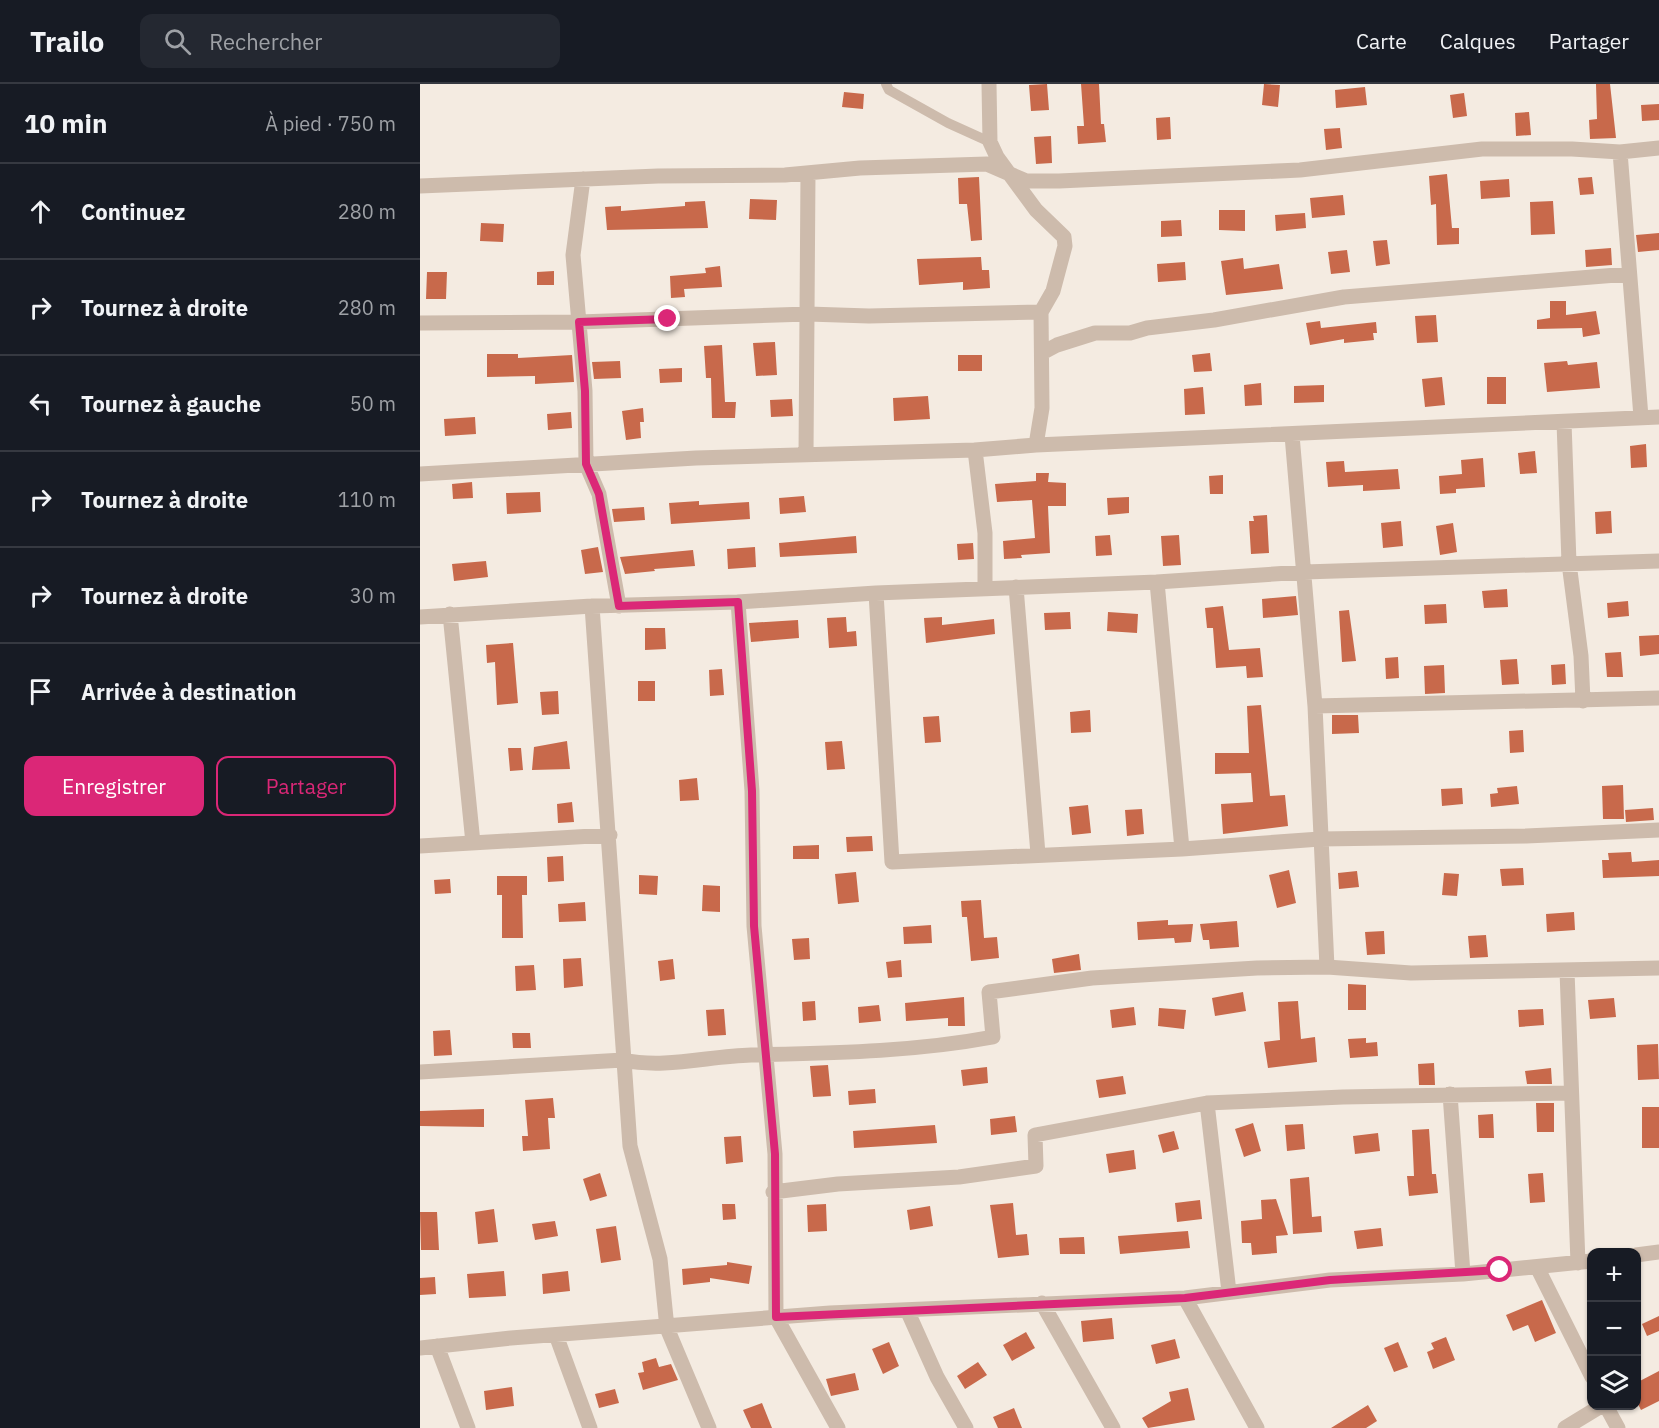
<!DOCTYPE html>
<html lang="fr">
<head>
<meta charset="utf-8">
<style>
	body { margin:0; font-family:"IBM Plex Sans",sans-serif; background:#242831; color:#f1f3f6 }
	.controls { position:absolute; right:18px; bottom:18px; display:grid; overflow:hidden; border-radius:12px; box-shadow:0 2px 4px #0004 }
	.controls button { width:54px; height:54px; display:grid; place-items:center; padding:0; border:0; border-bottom:2px solid #363941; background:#171b24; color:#f1f3f6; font:30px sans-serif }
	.stop { position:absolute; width:18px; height:18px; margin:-14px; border:4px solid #db2777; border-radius:50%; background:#fff }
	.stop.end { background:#db2777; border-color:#fff; box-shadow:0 2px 6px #0008 }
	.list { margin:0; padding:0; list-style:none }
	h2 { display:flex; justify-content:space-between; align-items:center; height:78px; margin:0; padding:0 24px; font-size:26px }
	h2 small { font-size:20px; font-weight:400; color:#9ea1a6 }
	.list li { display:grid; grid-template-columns:39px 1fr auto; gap:18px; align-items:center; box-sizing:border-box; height:96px; padding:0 24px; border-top:2px solid #363941 }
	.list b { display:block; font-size:22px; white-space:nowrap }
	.list em { font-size:20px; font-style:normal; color:#9ea1a6 }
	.actions { display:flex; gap:12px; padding:18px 24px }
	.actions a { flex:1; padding:14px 0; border:2px solid #db2777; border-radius:12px; text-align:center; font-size:21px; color:#db2777 }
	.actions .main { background:#db2777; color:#fff }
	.icon { flex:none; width:33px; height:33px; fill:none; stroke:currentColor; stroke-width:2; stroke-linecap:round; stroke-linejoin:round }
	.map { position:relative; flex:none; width:1239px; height:1344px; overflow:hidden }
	header { display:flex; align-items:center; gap:36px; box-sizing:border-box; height:84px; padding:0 30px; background:#171b24; border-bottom:2px solid #363941 }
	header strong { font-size:28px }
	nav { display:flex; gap:33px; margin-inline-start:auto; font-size:21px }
	.search { width:420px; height:54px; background:#242831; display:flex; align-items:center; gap:15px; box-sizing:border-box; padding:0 21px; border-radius:12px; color:#9ea1a6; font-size:22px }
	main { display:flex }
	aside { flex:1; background:#171b24 }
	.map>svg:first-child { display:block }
	.building { fill:#c8694b }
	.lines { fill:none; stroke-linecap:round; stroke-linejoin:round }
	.lane { stroke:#cdbbac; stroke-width:10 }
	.street { stroke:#cdbbac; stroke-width:15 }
	.route { stroke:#db2777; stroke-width:8 }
</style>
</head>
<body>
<header>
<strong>Trailo</strong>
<div class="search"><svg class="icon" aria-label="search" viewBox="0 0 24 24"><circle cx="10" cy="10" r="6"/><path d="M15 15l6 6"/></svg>Rechercher</div>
<nav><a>Carte</a><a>Calques</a><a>Partager</a></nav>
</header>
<main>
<aside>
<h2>10 min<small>À pied · 750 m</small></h2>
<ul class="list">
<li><svg class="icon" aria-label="ahead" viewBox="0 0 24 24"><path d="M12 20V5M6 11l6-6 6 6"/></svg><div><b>Continuez</b></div><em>280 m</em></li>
<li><svg class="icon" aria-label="right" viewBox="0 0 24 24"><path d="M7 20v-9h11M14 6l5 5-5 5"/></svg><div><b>Tournez à droite</b></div><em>280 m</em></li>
<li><svg class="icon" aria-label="left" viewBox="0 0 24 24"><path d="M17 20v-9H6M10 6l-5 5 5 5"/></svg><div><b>Tournez à gauche</b></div><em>50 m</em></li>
<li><svg class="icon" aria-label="right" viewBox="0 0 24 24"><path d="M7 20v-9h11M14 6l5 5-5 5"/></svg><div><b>Tournez à droite</b></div><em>110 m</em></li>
<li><svg class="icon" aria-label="right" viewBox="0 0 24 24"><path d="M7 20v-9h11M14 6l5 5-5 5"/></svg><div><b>Tournez à droite</b></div><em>30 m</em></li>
<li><svg class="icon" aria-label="arrive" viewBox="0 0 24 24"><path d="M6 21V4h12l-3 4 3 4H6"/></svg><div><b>Arrivée à destination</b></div></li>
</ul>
<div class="actions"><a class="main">Enregistrer</a><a>Partager</a></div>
</aside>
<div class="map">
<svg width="1239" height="1344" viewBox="0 0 1239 1344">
	<rect width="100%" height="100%" fill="#f4ebe1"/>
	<path class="building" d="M627 0 629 26 611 27 609 1Z
		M661 0H679L681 40H684L686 58 658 60 657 42H664Z
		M844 0 860 1 858 23 842 21Z
		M1176 0H1190L1196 54 1170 55 1169 36 1177 35Z
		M945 3 947 21 916 24 915 6Z
		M424 8 444 10 443 25 422 23Z
		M1044 9 1047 32 1033 34 1030 11Z
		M1239 20V36L1222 37 1221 21Z
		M1109 28 1111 51 1096 52 1095 29Z
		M750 33 751 55 737 56 736 34Z
		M920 44 922 64 906 66 904 45Z
		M631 52 632 79 616 80 614 53Z
		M1027 90 1032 144H1039V160L1017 161 1016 120 1011 121 1009 92Z
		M559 93 562 156 551 157 547 120H539L538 94Z
		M1172 93 1174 110 1160 111 1158 94Z
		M1089 95 1090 113 1061 115 1060 97Z
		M923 111 925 131 892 134 890 114Z
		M330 115 357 116 356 136 329 135Z
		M285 117 288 144 187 146 185 123 201 122V127L265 122V118Z
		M1133 117 1135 150 1111 151 1110 118Z
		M799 126H825V147L799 146Z
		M885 129 886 144 856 147 855 131Z
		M761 136 762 152 741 153V137Z
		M61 139 84 140 83 158 60 157Z
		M1239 149V166L1218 168 1216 151Z
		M967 156 970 180 956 182 953 157Z
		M1191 164 1192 181 1166 183 1165 166Z
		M927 166 930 188 911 190 908 168Z
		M561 173 562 186H569L570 204 543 206V198L499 201 497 175Z
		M823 174 824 185 859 180 863 205 806 211 801 177Z
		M765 178 766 196 738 198 737 180Z
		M300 182 302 203 264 205 265 213 251 214 250 192 286 189 285 184Z
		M134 187V201H117V188Z
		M7 188H27L26 215H6Z
		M1130 217H1146V231L1176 227 1180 250 1163 253 1162 244 1117 245V236L1130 234Z
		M1016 231 1018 258 997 259 995 232Z
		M900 237 901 244 956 238 957 249H953L954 256 924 259V255L890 261 886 239Z
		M355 258 357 291 336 292 333 259Z
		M302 261 305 318H316L315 334H292L291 294H286L284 262Z
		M790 269 792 287 774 288 772 271Z
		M67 270H98V274L152 271 154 298 115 300V292L67 293Z
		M538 271H562V287H538Z
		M200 277 201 294 174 295 172 278Z
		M1147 277 1148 281 1177 278 1180 304 1127 308 1124 279Z
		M262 284V298L240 299 239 285Z
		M1022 293 1025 321 1005 323 1002 295Z
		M1067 293H1086V320H1067Z
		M841 299 842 321 825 322 824 301Z
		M904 301V318L874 319V302Z
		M783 303 785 330 765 331 764 305Z
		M508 312 510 335 474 337 473 314Z
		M372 315 373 332 351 333 350 316Z
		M223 324 224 338H220L221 354 206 356 202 327Z
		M151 328 152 344 128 346 127 330Z
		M55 333 56 350 25 352 24 335Z
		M1226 360 1227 383 1211 384 1210 362Z
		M1115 367 1117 389 1100 390 1098 369Z
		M1063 374 1065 403 1036 405V409L1020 410 1019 392 1042 390 1041 376Z
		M924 377 925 388 978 385 980 405 943 407V401L908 403 906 378Z
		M616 389H629L628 398 646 399V422H628L630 469 601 471 602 474 584 475 583 457 615 454 612 416 577 418 575 400 616 397Z
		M803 391V410H790L789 392Z
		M52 398 53 414 33 415 32 400Z
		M120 408 121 428 87 430 86 409Z
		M384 412 386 428 360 430 359 414Z
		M709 413V429L688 431 687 414Z
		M279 417V421L329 418 330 435 251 440 249 419Z
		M224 423 225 436 194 438 192 425Z
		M1191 427 1192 449 1176 450 1175 428Z
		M847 431 849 469 831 470 829 437H834L833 432Z
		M981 437 983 462 963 464 961 439Z
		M1033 439 1037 468 1020 471 1016 442Z
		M690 451 692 471 676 472 675 452Z
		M759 451 761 481 743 482 741 452Z
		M436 452 437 469 360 473 359 459Z
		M553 459 554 475 538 476 537 460Z
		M178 463 183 488 165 490 161 466Z
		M335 463 336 483 308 485 307 465Z
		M273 466 275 482 234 485 235 487 205 490 200 473Z
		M66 477 68 493 34 497 32 480Z
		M1087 505 1088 523 1064 524 1062 507Z
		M876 512 878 531 843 534 842 515Z
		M1208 517 1209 532 1188 534 1187 519Z
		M1026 520 1027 539 1005 540 1004 521Z
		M803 522 809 566 840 564 843 593 827 594 826 582 796 584 793 544H787L785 524Z
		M929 526 936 577 922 578 919 527Z
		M650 528 651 545 625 546 624 529Z
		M688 528 718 530 717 549 687 547Z
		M426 533 427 548 436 547 437 562 409 564 407 534Z
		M522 533V541L574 535 575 550 506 559 504 534Z
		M378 536 379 554 331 558 329 539Z
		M225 544H245L246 565 225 566Z
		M1239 551V570L1220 572 1219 552Z
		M93 559 98 619 77 621 75 578 67 579 66 561Z
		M1201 568 1203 593H1187L1185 569Z
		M978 573 979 594 966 595 965 574Z
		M1097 575 1099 600 1082 601 1080 576Z
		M1145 580 1146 600 1132 601 1131 581Z
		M1024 581 1025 609 1005 610 1004 582Z
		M302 585 304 611 290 612 289 586Z
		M218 597H235V617H218Z
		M138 607 139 630 122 631 120 608Z
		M841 621 850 712 865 711 868 742 803 750 801 720 833 718 831 689 795 690V669H829L827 622Z
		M670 626 671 648 651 649 650 628Z
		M912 631H938L939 649 912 650Z
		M519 632 521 658 505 659 503 633Z
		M1103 646 1104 668 1090 669 1089 647Z
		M147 657 150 685 112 686 114 663Z
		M422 657 425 685 407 686 405 658Z
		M88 664H101L103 686 90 687Z
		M277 694 279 716 260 717 259 696Z
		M1203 701 1204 735H1183L1182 702Z
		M1097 702 1099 720 1071 723 1070 710 1078 709 1077 704Z
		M1042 704 1043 720 1022 722 1021 705Z
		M152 718 154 738 138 739 137 720Z
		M668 721 671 749 652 751 649 723Z
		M1233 724 1234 736 1206 738 1205 726Z
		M722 725 724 750 707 752 705 726Z
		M452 752 453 767 427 768 426 753Z
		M399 761V775H373V762Z
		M1211 768 1212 778 1239 776V792L1183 794 1182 776H1189L1188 769Z
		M143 772 144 797 128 798 127 773Z
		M1103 784 1104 801 1082 802 1080 785Z
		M869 786 876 819 857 824 849 791Z
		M937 787 939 803 919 805 918 789Z
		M436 788 439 818 418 820 415 790Z
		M1024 789 1039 790 1037 812 1022 811Z
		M219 791 238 792 237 811 219 810Z
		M77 792H107V811H102L103 854H82V811H77Z
		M30 795 31 809 15 810 14 796Z
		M283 801 300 802V828L282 827Z
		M561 816 564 854 577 853 579 874 551 877 547 833H542L541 817Z
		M165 818 166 837 139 838 138 820Z
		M1154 828 1155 846 1127 848 1126 830Z
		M748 836V841L773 840 771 858 755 859 754 854 718 856 717 838Z
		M817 837 819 863 790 865 789 856H783L780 840Z
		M511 841 512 859 484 860 483 843Z
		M964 847 965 870 947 871 945 848Z
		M1066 851 1068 873 1050 874 1048 852Z
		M389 854 390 875 374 876 372 855Z
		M659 870 661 886 634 889 632 875Z
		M161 874 163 902 144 904 143 875Z
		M253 875 255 895 240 897 238 877Z
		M481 876 482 893 468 894 466 878Z
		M114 881 116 906 96 907 95 882Z
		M928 900 946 901V926H928Z
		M823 908 826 927 795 932 792 914Z
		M544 913 545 942H528V934L486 937 485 919Z
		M1194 914 1196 933 1170 935 1168 916Z
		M395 917 396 936 383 937 382 918Z
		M878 917 881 955 895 953 897 978 848 984 844 958 860 956 858 918Z
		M459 921 461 937 439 939 438 923Z
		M714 923 716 941 692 944 690 926Z
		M739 924 766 926 764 945 738 942Z
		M304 925 306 951 288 952 286 926Z
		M1123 925 1124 941 1099 943 1098 926Z
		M30 946 32 971 14 972 13 947Z
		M92 949H110L111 964H93Z
		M946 954V959L957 958 958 972 930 974 928 955Z
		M1238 960 1239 995 1218 996 1217 961Z
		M1014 979 1015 1001H999L998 980Z
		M408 981 411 1012 393 1013 390 982Z
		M567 983 568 999 543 1002 541 986Z
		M1131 984 1132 1000H1107L1105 987Z
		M703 992 706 1010 679 1014 676 996Z
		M455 1005 456 1019 429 1021 428 1007Z
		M133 1014 135 1034H128L130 1065 103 1067 102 1052H108L105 1016Z
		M1116 1019H1134V1048H1117Z
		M1222 1023H1239V1064H1222Z
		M64 1025V1043L0 1042V1027Z
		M1073 1030 1074 1054H1059L1058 1031Z
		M595 1032 597 1048 571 1051 570 1035Z
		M833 1039 841 1067 824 1073 815 1045Z
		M883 1040 885 1065 867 1067 865 1041Z
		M515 1041 517 1059 434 1064 433 1047Z
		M1009 1045 1012 1090H1016L1018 1109 989 1112 987 1092H994L992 1046Z
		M754 1047 759 1065 743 1069 738 1051Z
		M958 1049 960 1067 935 1070 933 1052Z
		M321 1052 323 1078 306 1080 304 1053Z
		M714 1066 716 1085 689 1089 686 1070Z
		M180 1089 187 1112 170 1117 163 1095Z
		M1123 1089 1125 1118 1110 1119 1108 1090Z
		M889 1093 892 1133 901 1132 902 1148 873 1150 870 1095Z
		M856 1115 868 1151 856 1152 857 1169 832 1171 831 1159H822L821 1137 842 1135 841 1116Z
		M780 1116 782 1135 757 1138 755 1119Z
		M593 1119 596 1151 607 1150 609 1171 578 1174 570 1121Z
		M302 1120H315L316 1135 303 1136Z
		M406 1120 407 1147 388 1148 387 1121Z
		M510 1122 513 1142 490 1146 487 1126Z
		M74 1125 78 1158 58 1160 55 1128Z
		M0 1128H17L19 1166H1Z
		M135 1137 138 1152 115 1156 112 1140Z
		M196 1142 201 1176 181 1179 176 1145Z
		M961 1144 963 1162 937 1165 934 1147Z
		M768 1147 770 1164 700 1170 698 1152Z
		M664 1153 665 1170H640L639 1154Z
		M307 1178 332 1182 329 1200 290 1194V1198L263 1201 262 1185 307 1181Z
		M84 1187 86 1212 49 1214 47 1190Z
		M148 1187 150 1207 123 1210 122 1190Z
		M15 1193 16 1210 0 1211V1194Z
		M1122 1216 1136 1249 1115 1258 1108 1241 1093 1247 1086 1231Z
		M1239 1232V1247L1227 1252 1222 1240Z
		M692 1234 694 1255 663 1258 661 1237Z
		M606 1248 615 1264 592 1277 583 1261Z
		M1026 1253 1035 1276 1013 1285 1007 1268 1014 1265 1011 1259Z
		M755 1255 760 1274 736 1280 731 1261Z
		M469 1258 479 1282 463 1290 452 1265Z
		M978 1258 988 1283 974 1288 964 1264Z
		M236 1274 239 1283 251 1280 258 1296 223 1306 218 1289 224 1288 222 1278Z
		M558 1278 567 1291 545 1305 537 1292Z
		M1239 1287V1317L1221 1326 1216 1316V1299Z
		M435 1289 439 1306 411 1312 406 1295Z
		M92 1303 94 1322 66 1326 64 1307Z
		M768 1304 775 1336 728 1344 722 1334 751 1317 749 1308Z
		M195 1305 199 1319 179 1324 175 1310Z
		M342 1319 352 1344H331L323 1326Z
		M948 1321 957 1337 946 1344H911Z
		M594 1324 602 1344H578L573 1333Z"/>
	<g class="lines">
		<path class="lane" d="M466 0 469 6 528 39 570 58"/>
		<path class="street" d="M569 0 570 58 577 73 616 126 644 153 645 162 633 207 621 228 622 324 616 361
			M1200 68 1221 333
			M163 95 153 171 165 307 166 380 179 410 199 522
			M0 102 238 92 365 91 440 84 567 80 606 97H639L880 86 1062 65H1152L1200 68 1239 64
			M0 239 159 238 388 230 449 232 621 228
			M622 269 637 261 675 249H710L727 244 794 236 924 213 1209 190
			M1144 338 1149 479 1161 572 1163 617
			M872 351 895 622 907 883
			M555 366 565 449V505
			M386 371 388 89
			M0 390 276 374 555 366 616 361 1239 333
			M737 498 762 765
			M596 503 618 770
			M456 509 472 778 762 765 900 755 1106 752 1239 746
			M318 518 332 707 334 842 355 1070 356 1233 418 1344
			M172 522 210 1062 240 1175 247 1244 289 1344
			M30 530 53 759
			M0 533 172 522 318 518 456 509 737 498 884 488 1239 477
			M895 622 1239 614
			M0 762 190 751
			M1147 887 1158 1179
			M0 988 203 976C245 985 289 972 331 971 412 969 493 968 573 953L569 908 672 894 837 884 907 883 991 889 1239 884
			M1030 1010 1043 1190
			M787 1019 809 1208
			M353 1108 418 1100 539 1093 616 1082 615 1051 787 1019 923 1013 1151 1009
			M1216 1171 1239 1168
			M1117 1183 1172 1293
			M765 1214 837 1344
			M622 1219 693 1344
			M487 1226 517 1293 546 1344
			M136 1251 170 1344
			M17 1262 48 1344
			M0 1264 91 1254 410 1229 765 1214 910 1196 1043 1190 1172 1177
			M1186 1322 1198 1344
			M1145 1344 1181 1322"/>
	</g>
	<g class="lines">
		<path class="route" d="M248 235 159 238 165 307 166 380 179 410 199 522 318 518 332 707 334 842 355 1070 356 1233 765 1214 910 1196 1080 1186"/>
	</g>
</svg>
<div class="controls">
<button>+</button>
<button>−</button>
<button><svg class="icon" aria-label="layers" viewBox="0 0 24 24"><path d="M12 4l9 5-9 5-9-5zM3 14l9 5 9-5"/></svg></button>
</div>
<div class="stop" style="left:1080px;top:1186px"></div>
<div class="stop end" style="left:248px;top:235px"></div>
</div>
</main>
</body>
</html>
